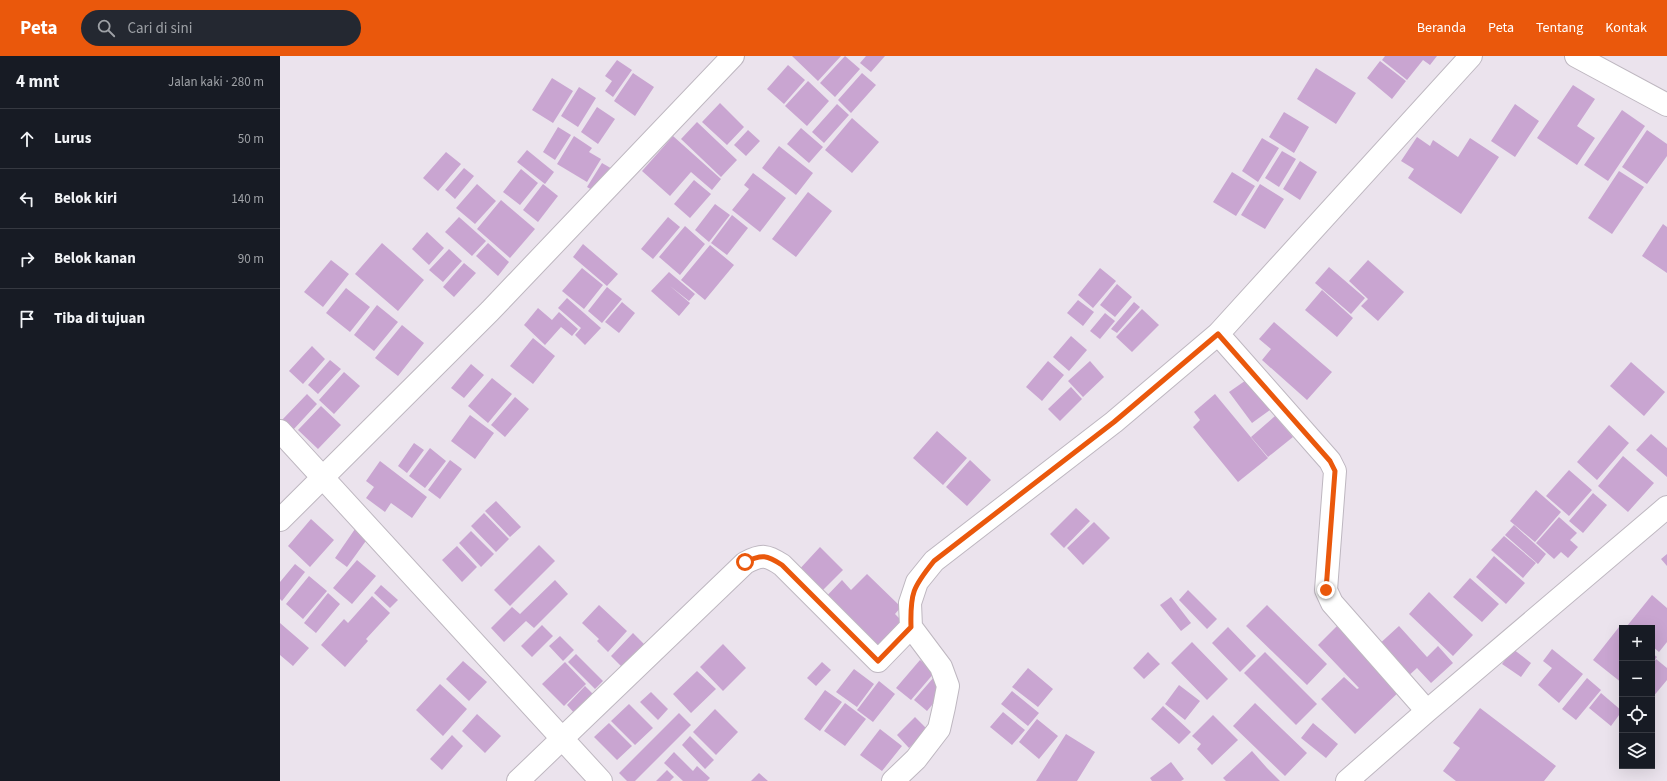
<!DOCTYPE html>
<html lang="id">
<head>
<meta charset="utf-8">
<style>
	body { margin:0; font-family:"Source Sans 3",sans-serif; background:#242831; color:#f1f3f6 }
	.controls { position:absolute; right:12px; bottom:12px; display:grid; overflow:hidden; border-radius:0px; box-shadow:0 4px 16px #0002 }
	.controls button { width:36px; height:36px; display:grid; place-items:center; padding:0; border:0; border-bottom:1px solid #363941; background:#171b24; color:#f1f3f6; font:20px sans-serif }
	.stop { position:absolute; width:12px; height:12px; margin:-9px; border:3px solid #ea580c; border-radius:50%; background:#fff }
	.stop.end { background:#ea580c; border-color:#fff; box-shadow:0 1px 4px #0008 }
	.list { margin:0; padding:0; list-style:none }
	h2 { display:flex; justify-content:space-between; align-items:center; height:52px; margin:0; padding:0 16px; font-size:17px }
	h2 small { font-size:13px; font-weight:400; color:#9ea1a6 }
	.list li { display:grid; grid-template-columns:26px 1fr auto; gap:12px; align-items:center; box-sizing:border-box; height:60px; padding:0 16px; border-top:1px solid #363941 }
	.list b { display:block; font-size:15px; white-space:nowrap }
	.list em { font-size:13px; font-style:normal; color:#9ea1a6 }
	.icon { flex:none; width:22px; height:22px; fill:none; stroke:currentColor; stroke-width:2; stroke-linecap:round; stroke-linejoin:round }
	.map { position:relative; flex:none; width:1387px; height:725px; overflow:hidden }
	header { display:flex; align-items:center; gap:24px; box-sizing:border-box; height:56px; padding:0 20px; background:#ea580c; color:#fff }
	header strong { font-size:19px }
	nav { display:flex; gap:22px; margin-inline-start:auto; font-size:14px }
	.search { width:280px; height:36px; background:#242831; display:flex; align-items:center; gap:10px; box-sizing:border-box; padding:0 14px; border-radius:22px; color:#9ea1a6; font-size:15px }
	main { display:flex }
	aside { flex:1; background:#171b24 }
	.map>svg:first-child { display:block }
	.building { fill:#c9a5d1 }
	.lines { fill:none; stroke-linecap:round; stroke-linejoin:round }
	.minor-casing { stroke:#beb7c0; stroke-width:24 }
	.minor { stroke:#fff; stroke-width:22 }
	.route { stroke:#ea580c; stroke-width:5 }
</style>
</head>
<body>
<header>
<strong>Peta</strong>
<div class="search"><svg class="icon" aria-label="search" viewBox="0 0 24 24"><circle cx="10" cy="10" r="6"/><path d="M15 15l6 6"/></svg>Cari di sini</div>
<nav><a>Beranda</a><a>Peta</a><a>Tentang</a><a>Kontak</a></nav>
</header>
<main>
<aside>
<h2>4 mnt<small>Jalan kaki · 280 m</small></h2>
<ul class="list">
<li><svg class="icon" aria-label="ahead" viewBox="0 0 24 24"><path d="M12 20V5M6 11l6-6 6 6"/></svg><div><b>Lurus</b></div><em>50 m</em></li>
<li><svg class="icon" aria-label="left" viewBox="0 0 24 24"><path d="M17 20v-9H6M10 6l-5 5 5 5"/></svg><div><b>Belok kiri</b></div><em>140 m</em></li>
<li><svg class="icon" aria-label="right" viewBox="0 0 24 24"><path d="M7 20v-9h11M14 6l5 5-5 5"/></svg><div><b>Belok kanan</b></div><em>90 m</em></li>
<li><svg class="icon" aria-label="arrive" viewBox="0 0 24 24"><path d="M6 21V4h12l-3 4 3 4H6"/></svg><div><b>Tiba di tujuan</b></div></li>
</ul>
</aside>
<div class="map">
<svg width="1387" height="725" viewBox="0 0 1387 725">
	<rect width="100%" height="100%" fill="#ebe3ed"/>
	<path class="building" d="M512 0H561L538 25Z
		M565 0 580 13 555 41 540 27Z
		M586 0H605L591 16 580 7Z
		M1105 0H1157L1150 9 1143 4 1127 24 1102 4Z
		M337 4 352 14 333 41 325 35 332 25 325 20Z
		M1100 5 1126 25 1112 43 1087 22Z
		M508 9 525 24 504 48 487 33Z
		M1036 12 1076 37 1056 68 1017 43Z
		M353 17 374 31 355 60 334 45Z
		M582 17 596 29 571 57 558 44Z
		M272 22 293 35 273 67 252 54Z
		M528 25 549 45 527 70 505 50Z
		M1293 29 1315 43 1297 70 1315 82 1297 109 1257 82Z
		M299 31 316 42 298 71 281 60Z
		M440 47 464 71 447 89 422 66Z
		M557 48 569 59 544 87 532 76Z
		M1235 48 1259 65 1235 101 1211 85Z
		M317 51 335 63 318 88 301 76Z
		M1342 54 1365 70 1328 125 1304 109Z
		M1004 56 1029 71 1014 97 989 81Z
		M572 62 599 86 572 117 545 94Z
		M417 66 457 104 441 121 401 83Z
		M278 71 291 79 275 104 263 96Z
		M521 72 543 91 529 107 507 88Z
		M468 74 480 85 466 100 454 89Z
		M1367 74 1387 88V100L1367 128 1342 111Z
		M294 80 312 92 309 96 321 103 307 126 277 108Z
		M393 80 441 123 432 134 411 116 390 140 362 115Z
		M1137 81 1150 90 1153 84 1178 101 1190 82 1219 101 1181 158 1128 122 1134 113 1121 105Z
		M982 82 999 92 978 126 962 115Z
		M499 90 533 117 516 139 482 112Z
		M247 94 274 116 265 128 237 106Z
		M1002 95 1016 103 999 131 985 122Z
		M166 96 181 108 158 135 143 122Z
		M1020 105 1037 116 1020 144 1003 133Z
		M322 107 334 114 319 138 307 131Z
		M184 112 194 120 175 143 165 134Z
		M241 113 258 127 240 149 223 136Z
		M1339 115 1364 131 1332 178 1308 162Z
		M952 116 975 130 956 160 933 146Z
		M473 117 506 142 480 176 452 154 469 133 464 129Z
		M414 124 431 138 410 162 394 148Z
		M197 128 216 145 195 168 176 152Z
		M263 128 278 140 258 166 243 154Z
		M980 128 1004 143 985 173 961 159Z
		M528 136 552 155 516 201 492 183Z
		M221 144 255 173 230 202 197 173Z
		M435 148 450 159 429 186 415 174Z
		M452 159 468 172 447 199 431 187Z
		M179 161 206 185 192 200 165 176Z
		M388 161 400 171 373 203 361 193Z
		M1383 168 1387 171V217L1362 200Z
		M405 170 425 188 400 219 379 201Z
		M147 176 164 192 149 209 132 193Z
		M102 187 144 224 118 255 75 218Z
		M208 187 229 206 218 220 196 200Z
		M303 188 338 218 327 230 293 201Z
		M430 189 454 209 425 244 401 224Z
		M169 193 182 205 163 226 149 214Z
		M51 204 69 218 43 251 24 236Z
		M1088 204 1124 236 1098 265 1081 250 1088 243 1069 225Z
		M184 207 196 217 174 241 163 231Z
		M1049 211 1085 242 1071 258 1035 227Z
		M302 212 323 229 304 253 282 235Z
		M820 212 836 225 813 252 798 239Z
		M389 216 415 238 409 245 390 230 410 247 399 260 371 235Z
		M837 228 852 241 835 261 820 249Z
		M327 231 342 243 322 267 308 255Z
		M66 232 90 251 70 276 46 257Z
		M1042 234 1073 262 1057 281 1025 254Z
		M287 242 321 272 305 289 295 279 301 272 278 252Z
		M798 244 814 256 803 270 787 257Z
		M342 246 355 257 339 277 325 266Z
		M854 246 860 251 837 277 831 273Z
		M97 249 118 266 94 295 74 279Z
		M258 252 272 264 279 256 298 273 292 280 281 271 265 289 244 269Z
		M862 253 879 269 852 296 836 281Z
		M825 257 835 265 820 283 810 275Z
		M994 266 1052 316 1027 344 982 304 991 293 979 283Z
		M122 269 144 287 118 320 95 302Z
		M791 280 807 294 789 315 773 301Z
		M253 282 275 300 253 328 230 310Z
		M32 290 45 303 23 328 9 315Z
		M50 304 61 313 38 338 28 329Z
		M768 305 784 319 762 345 746 331Z
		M810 305 824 321 803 341 788 325Z
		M1351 306 1385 336 1364 360 1330 330Z
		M191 308 204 319 184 342 171 332Z
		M64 316 80 330 54 358 39 344Z
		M972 320 994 351 972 367 949 336Z
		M212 322 232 338 208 367 188 350Z
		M791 331 802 343 780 365 768 353Z
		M27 338 37 348 13 374 2 364Z
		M935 338 988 402 958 426 913 371 920 364 914 356Z
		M235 341 249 353 225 381 211 369Z
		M41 350 61 369 38 393 18 374Z
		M190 359 214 377 195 403 171 385Z
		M995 360 1013 381 988 401 971 381Z
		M1329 369 1349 387 1317 424 1297 406Z
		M657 375 687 402 663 429 633 402Z
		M1371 378 1387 392V421L1356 394Z
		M134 387 144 394 127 417 118 410Z
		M150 392 166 405 145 432 129 420Z
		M1343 400 1374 427 1348 456 1318 430Z
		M170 404 182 413 160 443 148 434Z
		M690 404 711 424 687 450 666 431Z
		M100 405 147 441 132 462 111 447 105 456 86 442 94 431 86 425Z
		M1289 414 1312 434 1289 460 1266 440Z
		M1256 434 1281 456 1255 486 1230 465Z
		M1313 437 1327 449 1303 477 1289 465Z
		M216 445 241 471 230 481 205 455Z
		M796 452 810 465 784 492 770 478Z
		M204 457 229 483 216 496 191 470Z
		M1279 461 1297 477 1290 484 1298 491 1288 502 1281 496 1274 503 1256 487Z
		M31 463 54 484 30 511 8 490Z
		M814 466 830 482 803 509 787 492Z
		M1234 469 1266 498 1258 508 1225 479Z
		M75 473 88 482 67 511 55 502Z
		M191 475 214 498 201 511 179 487Z
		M1224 480 1256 507 1243 522 1211 494Z
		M259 489 275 505 230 550 214 534Z
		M177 490 197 511 182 526 162 504Z
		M540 491 563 514 538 539 516 517Z
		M1387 498V510L1381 503Z
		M1214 500 1245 527 1226 548 1196 521Z
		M77 504 96 520 72 548 53 532Z
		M15 508 25 516 2 545 0 543V526Z
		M587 518 621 551 615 558 624 567 594 598 541 546 562 524 571 534Z
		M29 520 47 535 23 563 6 548Z
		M1190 522 1219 548 1202 566 1173 541Z
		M275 524 288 538 254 572 246 565 224 586 211 572 232 551 240 558Z
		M101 529 118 544 110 552 94 537Z
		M908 534 937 563 927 573 899 544Z
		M1149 536 1193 579 1173 600 1129 558Z
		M48 537 60 548 36 577 24 567Z
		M1372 539 1387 552V586L1379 596 1372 590V572H1349L1347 570Z
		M92 540 110 557 86 583 88 585 65 611 41 589 64 563 68 567Z
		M891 541 911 567 901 575 880 549Z
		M319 549 347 575 328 596 317 585 319 583 302 567Z
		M987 549 1047 608 1027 629 966 570Z
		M1061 566 1124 631 1075 678 1041 643 1064 621 1077 633 1079 632 1038 589Z
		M0 567 29 592 13 610 0 599Z
		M262 569 273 580 252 601 241 590Z
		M1119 570 1147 601 1158 590 1173 607 1151 627 1137 612 1125 623 1096 591Z
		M948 571 976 600 960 616 932 587Z
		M1339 571 1342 573V627L1313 604Z
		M353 577 364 588 342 611 331 600Z
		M280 580 294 594 283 605 269 590Z
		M912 586 948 623 927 644 891 607Z
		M443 588 466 612 443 635 420 611Z
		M1233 593 1251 607 1241 621 1222 608Z
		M1272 593 1303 618 1279 647 1258 629 1272 612 1263 605Z
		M868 596 880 608 864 623 853 612Z
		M985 596 1037 648 1016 669 964 617Z
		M1372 597 1377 601 1372 607Z
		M296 598 323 625 315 633 288 606Z
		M1376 603 1387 612V624L1372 642V609Z
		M640 604 655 616 631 644 616 632Z
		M183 605 207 626 189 645 166 623Z
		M285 606 306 628 284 650 262 628Z
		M542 606 551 614 536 630 527 622Z
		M748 612 773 633 758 651 732 631Z
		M574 613 594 628 577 651 556 636Z
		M417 615 436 633 411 657 393 638Z
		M654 621 667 631 647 655 634 644Z
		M1307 622 1321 634 1296 664 1282 653Z
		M599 625 615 638 593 666 577 654Z
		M160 628 187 653 163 680 136 654Z
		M899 629 920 645 905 664 885 648Z
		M305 630 315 640 296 659 287 649Z
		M545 634 562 646 540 675 524 663Z
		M732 635 759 657 748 670 721 648Z
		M371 636 388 653 378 664 360 646Z
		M1321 637 1342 655 1331 670 1309 652Z
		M565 647 586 663 565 690 544 675Z
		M975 647 1027 697 1005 720 953 670Z
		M349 648 373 672 355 689 331 665Z
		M883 650 911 676 899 688 871 663Z
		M1200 652 1276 710 1264 725H1176L1163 715 1180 692 1173 687Z
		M435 653 458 676 436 699 413 676Z
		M723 656 745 674 732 689 710 671Z
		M399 657 411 669 355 725H347L339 717Z
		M197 658 221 680 205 697 182 675Z
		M933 659 958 684 932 709 917 693 921 688 912 680Z
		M635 661 648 674 629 692 617 679Z
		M757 663 778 680 759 703 739 686Z
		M329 667 352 690 337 704 314 681Z
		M1033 667 1058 688 1046 702 1021 682Z
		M600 673 622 690 602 715 580 699Z
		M786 678 815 696 797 725H756Z
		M172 679 183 690 162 714 150 703Z
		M410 680 434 704 425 713 402 689Z
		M972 695 987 712 1000 725H946L943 722Z
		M394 696 413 715 417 710 430 722 427 725H403L384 707Z
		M891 706 904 723 901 725H872L870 722Z
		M387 714 394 721 390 725H376Z
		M479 717 488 725H471Z"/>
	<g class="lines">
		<g class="minor-casing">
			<path id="minor" d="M1296 0 1387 49
				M938 278 1050 405 1055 415 1046 534 1052 547 1147 655
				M0 375 321 725
				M0 464 210 255 453 0
				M238 725 465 507C482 498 487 499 502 509L598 605 631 571
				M613 725 636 703 659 673 664 651 668 630 661 611 631 571 630 547 637 526 654 505 834 366 938 278 1191 0
				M1067 725 1147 655 1387 451"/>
		</g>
		<use href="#minor" class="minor"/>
	</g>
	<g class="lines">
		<path class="route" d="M465 506C482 498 487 499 502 509L598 605 631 571C630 537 633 531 654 505L834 366 938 278 1050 405 1055 415 1046 534"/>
	</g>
</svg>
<div class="controls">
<button>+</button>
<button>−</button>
<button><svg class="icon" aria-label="locate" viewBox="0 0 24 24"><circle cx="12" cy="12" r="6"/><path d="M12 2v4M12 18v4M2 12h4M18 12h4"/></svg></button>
<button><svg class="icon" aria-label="layers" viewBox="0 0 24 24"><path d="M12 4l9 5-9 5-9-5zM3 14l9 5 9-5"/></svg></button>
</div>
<div class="stop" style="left:465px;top:506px"></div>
<div class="stop end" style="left:1046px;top:534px"></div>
</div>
</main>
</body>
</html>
